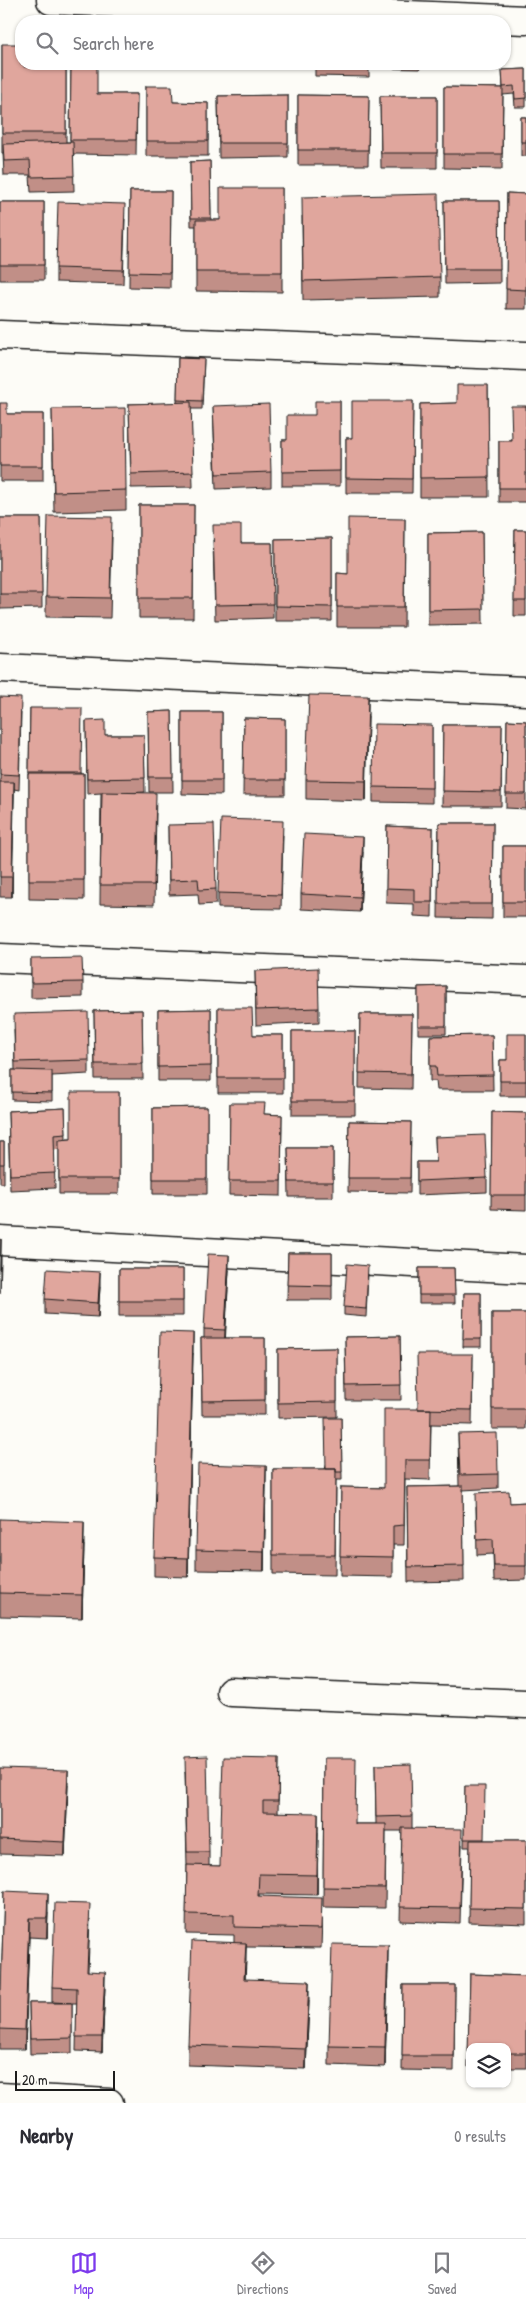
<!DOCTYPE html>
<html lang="en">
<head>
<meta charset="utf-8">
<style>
	body { margin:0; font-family:"Patrick Hand",sans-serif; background:#f2f2f3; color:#2b2b33 }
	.controls { position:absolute; right:15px; bottom:15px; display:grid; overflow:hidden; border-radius:10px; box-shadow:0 1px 4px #0004 }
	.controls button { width:45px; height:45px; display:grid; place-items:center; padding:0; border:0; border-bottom:1px solid #e1e1e2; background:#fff; color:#2b2b33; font:25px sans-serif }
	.scale { position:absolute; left:15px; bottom:12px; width:100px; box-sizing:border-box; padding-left:5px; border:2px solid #1c1c1c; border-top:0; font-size:14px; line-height:18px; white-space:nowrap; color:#1c1c1c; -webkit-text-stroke:4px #fdfcf7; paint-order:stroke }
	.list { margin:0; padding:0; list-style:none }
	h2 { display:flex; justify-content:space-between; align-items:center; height:65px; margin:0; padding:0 20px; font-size:21px }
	h2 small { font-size:16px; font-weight:400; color:#7c7c81 }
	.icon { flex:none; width:28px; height:28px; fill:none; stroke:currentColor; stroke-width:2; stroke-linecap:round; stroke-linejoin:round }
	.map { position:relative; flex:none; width:526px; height:2103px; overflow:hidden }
	.search { position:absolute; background:#fff; box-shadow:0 1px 4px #0004; left:15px; right:15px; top:15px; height:55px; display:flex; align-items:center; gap:12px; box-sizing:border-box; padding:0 18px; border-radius:20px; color:#7c7c81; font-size:19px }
	.sheet { height:135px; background:#fff }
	nav { display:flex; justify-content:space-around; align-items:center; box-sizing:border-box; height:70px; border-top:1px solid #e1e1e2; background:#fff; font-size:14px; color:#7c7c81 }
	nav a { display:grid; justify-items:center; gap:2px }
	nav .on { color:#7c3aed }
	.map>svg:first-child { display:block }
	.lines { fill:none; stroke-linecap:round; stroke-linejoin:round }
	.minor-casing { stroke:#1c1c1c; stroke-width:31 }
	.minor { stroke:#fdfcf7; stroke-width:28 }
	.wall { fill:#c18f87; stroke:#1c1c1c }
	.shaded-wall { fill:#9d746e; stroke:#1c1c1c }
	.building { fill:#e0a69d; stroke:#1c1c1c }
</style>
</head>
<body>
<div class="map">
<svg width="526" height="2103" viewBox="0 0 526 2103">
	<rect width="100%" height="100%" fill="#fdfcf7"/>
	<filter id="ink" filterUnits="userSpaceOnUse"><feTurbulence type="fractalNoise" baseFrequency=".02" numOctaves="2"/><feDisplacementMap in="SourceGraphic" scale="10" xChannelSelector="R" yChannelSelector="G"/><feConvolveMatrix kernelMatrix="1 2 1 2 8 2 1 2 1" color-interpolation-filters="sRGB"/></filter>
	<g filter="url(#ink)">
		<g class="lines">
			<g class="minor-casing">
				<path id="minor" d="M51 0 526 20
					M0 335 526 356
					M0 668 526 691
					M0 958 526 980
					M0 1241 526 1269
					M231 1692 526 1704
					M0 2097 109 2103"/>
			</g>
			<use href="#minor" class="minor"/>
		</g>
		<path class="wall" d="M2 44 24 67H48L66 64V142H70L71 67 97 94H137L136 155 73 154 74 191 31 192 30 175H4L3 153H2Z
			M315 64H420V69L369 68V77L315 76Z
			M526 69V107H515L514 94 503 95 502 169 444 168V87L503 88 502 70Z
			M146 86 173 102 208 103V156H146Z
			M288 95V157L219 158 218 96Z
			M298 95 369 96 368 165H298Z
			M380 96H437V168H381Z
			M521 117H526V156H521Z
			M210 161 211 220H220L282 188V292L196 291V226H191L190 162Z
			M130 191H171L170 288 129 287Z
			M507 193 526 194V309H506Z
			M444 201H499L500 283 445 284Z
			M0 202H44V280H0Z
			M302 216 440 277V297L303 300Z
			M125 219 123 284 56 282V268Z
			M178 358 204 359 202 409H191L193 487 131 488 129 404 177 403Z
			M488 385 489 497H420V404L457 403Z
			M340 401V486H282V440H287L315 415Z
			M413 401 412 493H346V438H352Z
			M0 403 7 414H43V481H0Z
			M213 406 271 472V487L216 489Z
			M526 406V502H499V441H511Z
			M52 409 126 490V510L54 512Z
			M139 505H194L193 618H139Z
			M0 518H41L42 608 0 609Z
			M405 519 404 627H337V573L348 574Z
			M515 530H526V616H514Z
			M482 532 483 624 428 625V533Z
			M112 537 110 618 46 617V597Z
			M332 538V621H275V539Z
			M213 540 241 543H272L273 618 215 620Z
			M0 697 21 713 19 790 14 789 12 897H0Z
			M30 708 82 774H84V900L29 899V774Z
			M172 711 173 792H149L148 712Z
			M182 712H222V795L182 794Z
			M368 716 366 801 306 799V780Z
			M244 718 285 719V795H243Z
			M507 720 526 721V809L506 808Z
			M86 721 105 735H144L145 792 126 793 156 813 154 905 100 904 101 793 87 794Z
			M432 725V803L373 802V787Z
			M443 725H502L501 806H442Z
			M439 823H493L492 919 438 918Z
			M168 825 216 889V904L199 905 198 894 169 895Z
			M387 826 433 828 432 917 414 916V904L386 903Z
			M283 835 281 909 218 908V893Z
			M503 846H526V917H503Z
			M363 852 360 912 301 909V894Z
			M31 959 83 982V997L31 998Z
			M255 971 319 1008V1022L256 1025Z
			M446 986V1034H418V987Z
			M218 1008 253 1035H283V1093H218Z
			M211 1009V1081H158V1010Z
			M142 1010 143 1079H95L94 1011Z
			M360 1014H412L411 1089 359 1088Z
			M14 1029 89 1060V1074L52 1076V1101L12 1100V1070H15Z
			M292 1031H355V1115H292Z
			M526 1034V1096H500V1060H507Z
			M492 1035 493 1090H437L436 1081H430V1036Z
			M119 1092V1194H59V1149L54 1150 55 1188 10 1190 8 1111 65 1108 66 1139H71Z
			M230 1103 264 1114 282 1115 281 1196 229 1195Z
			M207 1107V1194H153V1108Z
			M492 1112 526 1113V1210L491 1209Z
			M349 1121 411 1122 410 1193 348 1192Z
			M435 1137 487 1178V1192L417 1195V1162H436Z
			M0 1142H4V1183H0Z
			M288 1148H333V1197H289Z
			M288 1253H332V1300H287Z
			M419 1268H454L455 1303H419Z
			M119 1269H183V1316H119Z
			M229 1270 225 1338H265V1415H202L201 1338H204V1329Z
			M368 1274 366 1317 344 1315V1307Z
			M100 1287 98 1317 45 1314V1299Z
			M464 1293H481V1347H463Z
			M492 1313H526V1429H492Z
			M400 1336 401 1400H346L345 1337Z
			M337 1348V1417L278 1418V1349Z
			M193 1353 188 1577 154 1576V1557Z
			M473 1354 472 1425 431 1424 430 1480 405 1479 404 1545H393V1577L340 1576 341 1487 384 1488 418 1409Z
			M341 1418 342 1480H336L335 1575 273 1574V1469H325Z
			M458 1434 498 1474V1488L463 1490 464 1581 408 1582 407 1487 459 1486Z
			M266 1485 264 1571 196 1570V1550Z
			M526 1502V1580L494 1581 493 1554 477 1555 476 1507 510 1503Z
			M0 1519 84 1545 82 1618 0 1616Z
			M279 1758 278 1812 318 1833 317 1895 259 1894V1896L322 1918 321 1948 246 1947 245 1979 309 2001 306 2069 188 2065V2045L234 1942V1935L186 1934 187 1867 185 1772 209 1852V1866H220Z
			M324 1758 355 1824H376L375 1765 412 1816V1828L462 1844 460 1923 400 1921 402 1831H386L385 1908 323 1907Z
			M0 1768 68 1785 65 1856 0 1854Z
			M465 1786 484 1840H526V1924L469 1922 470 1847H464Z
			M4 1891 48 1913 47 1938 29 1937 25 2049H0V1990H1Z
			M90 1919 88 1971 105 1986 102 2052 76 2051 77 2003H72V2053L30 2054 29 2003H71L52 2002V1987Z
			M388 1965 385 2067 329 2065V2046Z
			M470 1974 526 1976V2068H507V2047H470V2067H468Z
			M403 1985H455L454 2071 402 2070Z"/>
		<path class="shaded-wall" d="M368 696V716L366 801V781Z
			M14 782V802L12 897V877Z
			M363 837V852L360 912V897Z
			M1 1239V1262L0 1293V1270Z
			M229 1255V1270L225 1345V1330Z
			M100 1272V1287L98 1317V1303Z
			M193 1333V1353L188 1577V1558Z
			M266 1466V1485L264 1571V1552Z
			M84 1522V1545L82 1618V1595Z
			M68 1770V1785L65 1856V1842Z
			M318 1813V1833L317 1895V1875Z
			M48 1893V1913L47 1938V1918Z
			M29 1918V1937L25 2049V2030Z
			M246 1943V1962L244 1999V1979Z
			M388 1945V1965L385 2067V2047Z
			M105 1972V1986L102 2052V2037Z
			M309 1981V2001L306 2069V2049Z"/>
		<path class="building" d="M2 44H21V64H24V67H48V64H66V133H2Z
			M71 67H97V94H137L136 140H70Z
			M526 69V98L515 99 514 86 503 87 502 70Z
			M146 86H172L173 102 208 103V141H146Z
			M444 87 503 88 502 154H444Z
			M288 95V143H219L218 96Z
			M298 95 369 96 368 150H298Z
			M380 96H437V153H381Z
			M521 117H526V142H521Z
			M73 142 74 176 31 177 30 160 4 161 3 144Z
			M210 161 211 218H191L190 162Z
			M220 188H282V272H196V220H220Z
			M130 191H171L170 273 129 272Z
			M507 193 526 194V290L506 289Z
			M438 194 440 277 303 281 302 197Z
			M444 201H499L500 269H445Z
			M0 202H44V265H0Z
			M58 202 125 204 123 270 56 268Z
			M178 358 204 359 202 401 177 400Z
			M457 385H488L489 477 420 478V404L457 403Z
			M315 401H340V471L282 472V440H287V415H315Z
			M352 401H413L412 479 346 478V438H352Z
			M191 402 193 472 131 474 129 404Z
			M0 403H7V414H43V466H0Z
			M269 404 271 472 216 474 213 406Z
			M511 406H526V488H499V441H512Z
			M125 408 126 490 54 492 52 409Z
			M139 505H194L193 598H139Z
			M48 516 112 517 110 598 46 597Z
			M0 518H41L42 594H0Z
			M348 518 405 519 404 607H337V573L348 574Z
			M213 525H241V543H272L273 604 215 605Z
			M515 530H526V601H514Z
			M482 532 483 609 428 610V533Z
			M332 538V607L275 606V539Z
			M309 695 368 696 366 781 306 780Z
			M0 697 21 698 19 775 0 774Z
			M30 708H82L81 773H29Z
			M172 711 173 777H149L148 712Z
			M182 712H222V780H182Z
			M244 718 285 719V780H243Z
			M105 720V735H144L145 778 87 779 86 721Z
			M507 720 526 721V794H506Z
			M374 724 432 725V788L373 787Z
			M443 725H502L501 792 442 791Z
			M29 774H84V880H29Z
			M0 782H14L12 877H0Z
			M102 792 156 793 154 885H100Z
			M221 819 283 821 281 895 218 893Z
			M439 823H493L492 904H438Z
			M214 824 216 889 199 890 198 879 169 880 168 825Z
			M387 826 433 828 432 902H414V889L386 888Z
			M304 834 363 837 360 897 301 894Z
			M503 846H526V902H503Z
			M82 958 83 982 31 983V959Z
			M318 968 319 1008 256 1010 255 971Z
			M446 986V1026H418V987Z
			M218 1008H252L253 1035H283V1078H218Z
			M211 1009V1066L158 1067V1010Z
			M142 1010 143 1064H95L94 1011Z
			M88 1012 89 1060 15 1062 14 1014Z
			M360 1014H412L411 1074 359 1073Z
			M292 1031H355V1101H292Z
			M507 1034H526V1081H500V1060H507Z
			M492 1035 493 1075 437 1076 436 1066H430V1036Z
			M12 1070 52 1071V1093L12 1092Z
			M71 1092H119V1179H59V1140L71 1139Z
			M230 1103H265L264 1114 282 1115 281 1181H229Z
			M207 1107V1179H153V1108Z
			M65 1108 66 1134 54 1135 55 1173 10 1175 8 1111Z
			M492 1112 526 1113V1195H491Z
			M349 1121 411 1122 410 1178H348Z
			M485 1135 487 1178 417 1181V1162H436L435 1137Z
			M0 1142H4V1164H0Z
			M288 1148H333V1182H289Z
			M0 1239H1L0 1270Z
			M288 1253H332V1286L287 1285Z
			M208 1254 229 1255 225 1330 204 1329Z
			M347 1264 368 1266 366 1309 344 1307Z
			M419 1268H454L455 1295H419Z
			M47 1269 100 1272 98 1303 45 1299Z
			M119 1269H183V1301H119Z
			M464 1293H481V1339H463Z
			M492 1313H526V1409H492Z
			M160 1332 193 1333 188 1558 154 1557Z
			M400 1336 401 1385 346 1386 345 1337Z
			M201 1338H265V1400L202 1401Z
			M337 1348V1402L278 1403V1349Z
			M417 1354H473L472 1410 418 1409Z
			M384 1409H431L430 1460H405L404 1525 393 1526V1557L340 1556 341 1487 384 1488Z
			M325 1418H341L342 1472H336V1469H326Z
			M497 1433 498 1474 460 1475 458 1434Z
			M198 1464 266 1466 264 1552 196 1550Z
			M273 1469H336L335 1555H273Z
			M463 1486 464 1566 408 1567 407 1487Z
			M509 1491 510 1503 526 1502V1566H494L493 1539 477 1540 476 1493Z
			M0 1519 84 1522 82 1595 0 1593Z
			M207 1756 209 1852H187L185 1757Z
			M223 1757 279 1758 278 1801H263V1812L318 1813 317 1875 259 1874 258 1896 322 1898 321 1929 234 1927V1915L186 1914 187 1865 220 1866Z
			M324 1758H356L355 1824H386L385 1888 323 1887Z
			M411 1764 412 1816 376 1817 375 1765Z
			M0 1768 68 1770 65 1842 0 1839Z
			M465 1786H485L484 1839H464Z
			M402 1828 462 1829 460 1908 400 1907Z
			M470 1840H526V1909L469 1908Z
			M4 1891 48 1893 47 1918H29L25 2030 0 2029V1990H1Z
			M55 1903 90 1904 87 1971 105 1972 102 2037H76L77 1988 52 1987Z
			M192 1941 246 1943 244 1979 309 1981 306 2049 188 2045Z
			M332 1944 388 1945 385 2047 329 2046Z
			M470 1974 526 1976V2053H507V2047H470V2052H468Z
			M403 1985H455L454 2056H402Z
			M29 2003H72V2038L30 2039Z"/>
	</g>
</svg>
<div class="controls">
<button><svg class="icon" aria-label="layers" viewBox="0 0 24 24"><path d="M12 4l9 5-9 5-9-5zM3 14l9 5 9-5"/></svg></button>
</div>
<div class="scale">20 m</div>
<div class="search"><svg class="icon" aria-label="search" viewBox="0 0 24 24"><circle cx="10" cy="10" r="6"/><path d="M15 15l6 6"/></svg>Search here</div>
</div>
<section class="sheet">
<h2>Nearby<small>0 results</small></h2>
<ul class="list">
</ul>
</section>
<nav>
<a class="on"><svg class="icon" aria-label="map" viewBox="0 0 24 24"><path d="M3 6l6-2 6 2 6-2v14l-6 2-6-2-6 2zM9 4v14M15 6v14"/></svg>Map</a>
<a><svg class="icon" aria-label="directions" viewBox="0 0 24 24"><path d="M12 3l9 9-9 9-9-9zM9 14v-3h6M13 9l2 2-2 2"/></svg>Directions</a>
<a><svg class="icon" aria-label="saved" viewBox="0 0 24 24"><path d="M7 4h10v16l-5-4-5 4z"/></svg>Saved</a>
</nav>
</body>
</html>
